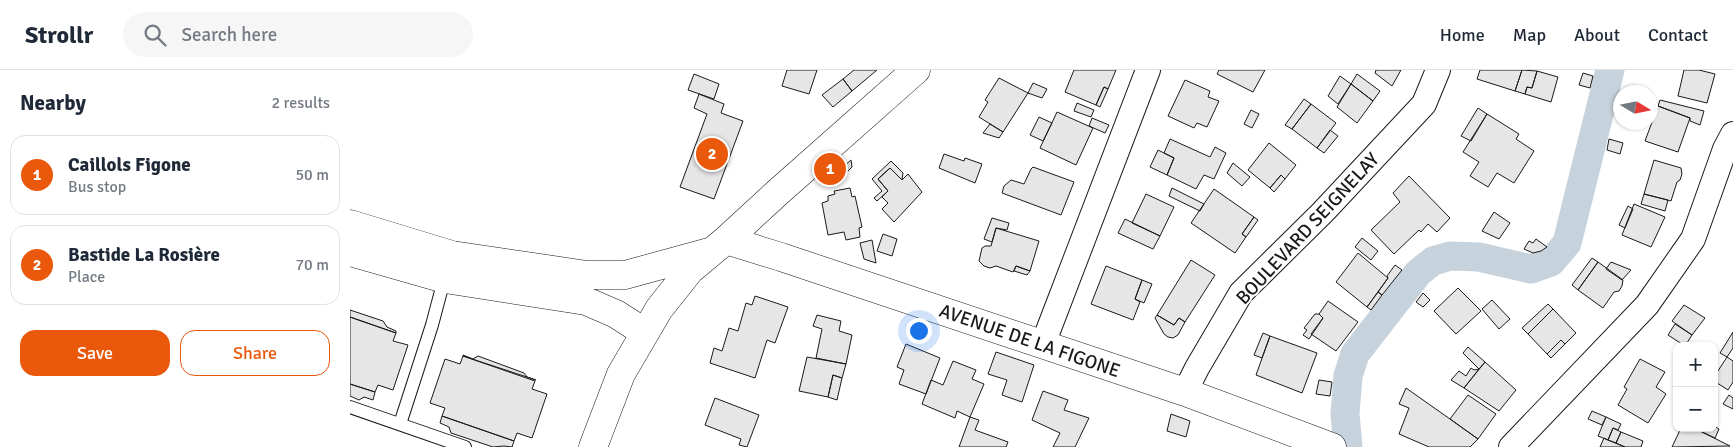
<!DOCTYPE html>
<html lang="en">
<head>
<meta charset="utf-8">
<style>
	body { margin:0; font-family:Signika,sans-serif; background:#f6f6f7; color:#1f2937 }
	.controls { position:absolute; right:15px; bottom:15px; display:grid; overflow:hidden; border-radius:10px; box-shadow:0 1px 4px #0004 }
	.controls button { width:45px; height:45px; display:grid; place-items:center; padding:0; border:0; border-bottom:1px solid #e0e1e3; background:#fff; color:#1f2937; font:25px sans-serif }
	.compass { position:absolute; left:1263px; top:15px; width:45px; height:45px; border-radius:50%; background:#fff; box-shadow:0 1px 4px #0004; rotate:100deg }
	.you { position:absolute; left:568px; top:260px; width:18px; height:18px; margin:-12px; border:4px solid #fff; border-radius:50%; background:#1a73e8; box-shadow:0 0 0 8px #1a73e833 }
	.badge { display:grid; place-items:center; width:32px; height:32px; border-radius:50%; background:#ea580c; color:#fff; font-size:16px; font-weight:700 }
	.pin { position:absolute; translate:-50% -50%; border:2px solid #fff; box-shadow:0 1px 5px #0006 }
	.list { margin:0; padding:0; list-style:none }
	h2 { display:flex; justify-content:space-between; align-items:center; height:65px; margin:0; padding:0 20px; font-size:21px }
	h2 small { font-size:16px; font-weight:400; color:#747a83 }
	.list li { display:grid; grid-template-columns:32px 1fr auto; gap:15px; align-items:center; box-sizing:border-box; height:80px; margin:0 10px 10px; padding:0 10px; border:1px solid #e0e1e3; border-radius:15px }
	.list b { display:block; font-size:19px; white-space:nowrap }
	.list p { margin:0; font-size:16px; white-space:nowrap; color:#747a83 }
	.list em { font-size:16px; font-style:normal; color:#747a83 }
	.actions { display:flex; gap:10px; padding:15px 20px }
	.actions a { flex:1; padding:11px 0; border:1px solid #ea580c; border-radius:15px; text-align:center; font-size:18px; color:#ea580c }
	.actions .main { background:#ea580c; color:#fff }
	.icon { flex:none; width:28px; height:28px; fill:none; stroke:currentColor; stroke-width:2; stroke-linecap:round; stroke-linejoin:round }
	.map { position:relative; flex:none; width:1383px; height:377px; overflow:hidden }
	header { display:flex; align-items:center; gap:30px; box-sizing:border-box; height:70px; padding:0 25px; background:#fff; border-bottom:1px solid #e0e1e3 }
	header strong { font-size:24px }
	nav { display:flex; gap:28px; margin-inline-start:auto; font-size:18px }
	.search { width:350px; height:45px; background:#f6f6f7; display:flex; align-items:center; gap:12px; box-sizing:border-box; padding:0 18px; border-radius:28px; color:#747a83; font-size:19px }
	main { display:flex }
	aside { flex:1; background:#fff }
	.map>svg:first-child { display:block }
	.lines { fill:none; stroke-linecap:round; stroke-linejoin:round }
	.canal { stroke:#c6d2dc; stroke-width:29 }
	.building { fill:#e6e6e6; stroke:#1a1a1a }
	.lane-casing { stroke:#1a1a1a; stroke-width:14 }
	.street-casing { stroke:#1a1a1a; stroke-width:26 }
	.secondary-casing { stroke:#1a1a1a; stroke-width:29 }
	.lane { stroke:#fff; stroke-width:12 }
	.street { stroke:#fff; stroke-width:24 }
	.secondary { stroke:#fff; stroke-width:28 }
	.labels { text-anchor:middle; stroke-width:4; stroke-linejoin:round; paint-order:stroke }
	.street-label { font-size:19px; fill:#1a1a1a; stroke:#fff }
</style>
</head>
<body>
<header>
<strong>Strollr</strong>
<div class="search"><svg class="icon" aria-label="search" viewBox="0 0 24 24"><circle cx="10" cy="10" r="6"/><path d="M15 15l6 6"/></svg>Search here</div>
<nav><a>Home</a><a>Map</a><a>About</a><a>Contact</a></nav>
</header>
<main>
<aside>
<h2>Nearby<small>2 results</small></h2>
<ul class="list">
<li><span class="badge">1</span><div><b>Caillols Figone</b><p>Bus stop</p></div><em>50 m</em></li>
<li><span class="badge">2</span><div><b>Bastide La Rosière</b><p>Place</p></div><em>70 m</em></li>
</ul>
<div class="actions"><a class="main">Save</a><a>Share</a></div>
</aside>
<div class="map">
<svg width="1383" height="377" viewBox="0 0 1383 377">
	<rect width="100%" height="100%" fill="#fff"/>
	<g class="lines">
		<path class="canal" d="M998 377 995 344 998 306 1005 284 1068 203 1083 191 1100 186 1129 187 1181 199 1201 192 1217 173 1260 0"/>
	</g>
	<path class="building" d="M437 0H467L459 24 432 16Z
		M504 0H527L502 21 493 9Z
		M724 0H766L758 19 754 17 746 35 715 22Z
		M869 0H915L903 22 867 4Z
		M1026 0H1051L1042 16 1025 3Z
		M1130 0H1172L1165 21 1127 9Z
		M1172 0 1187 1 1182 18 1177 17 1175 24 1165 21Z
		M1334 0H1349L1365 4 1357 33 1328 26Z
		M1187 1 1208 7 1201 32 1175 24 1177 17 1182 18Z
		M1233 3 1243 6 1240 18 1229 15Z
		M344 4 369 14 364 29 338 20Z
		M1007 4 1030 21 1023 31 1001 14Z
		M990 6 1001 14 988 34 978 26Z
		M649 8 678 23 653 62 629 47 638 32 635 30Z
		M493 9 502 21 483 37 472 25Z
		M835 10 860 21 858 27 869 31 857 57 847 53 844 58 818 46Z
		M683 13 697 19 692 28 678 23Z
		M1001 14 1023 31 1007 53 987 37Z
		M754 17 758 19 750 37 746 35Z
		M349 24 374 34 371 43 393 51 364 129 330 117 357 44 344 38Z
		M954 29 961 34 942 59 935 55Z
		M1310 30 1354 41 1350 55 1340 51V48L1308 36Z
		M727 33 744 40 741 47 724 41Z
		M961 34 986 53 967 78 942 59Z
		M1308 36 1340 48 1328 82 1295 71Z
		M1128 38 1137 44 1121 71 1111 66Z
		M901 40 909 44 902 58 894 54Z
		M707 42 743 58 726 95 690 78Z
		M1137 44 1169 64 1166 69 1184 81 1164 113 1147 103 1138 117 1120 106 1129 92 1113 82Z
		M689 47 702 53 693 71 680 65Z
		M742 48 759 55 755 63 739 56Z
		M640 54 653 62 649 68 633 63Z
		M980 60 988 66 974 83 967 78Z
		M820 69 860 87 865 77 876 83 864 109 854 105 846 119 817 105 824 88 814 83Z
		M1259 69 1273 73 1270 84 1257 80Z
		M919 73 946 95 935 109 931 105 920 118 898 100Z
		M808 80 824 88 817 105 800 97Z
		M594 84 614 91 615 88 632 94 625 113 589 98Z
		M501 90 502 97 496 103 492 98Z
		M1304 90 1331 98 1332 104 1330 110 1327 112 1321 131 1294 124Z
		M541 91 553 103 552 110 540 98 528 109 538 121 527 131 524 128 532 121 522 109Z
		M883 93 900 107 892 116 877 103Z
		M683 97 724 112 711 145 652 123 654 116 661 110 674 114 681 99Z
		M540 98 552 110 558 104 572 122 544 152 532 139 538 133 532 127 538 121 528 109Z
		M931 105 935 109 924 122 920 118Z
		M1059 106 1100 148 1087 162 1078 154 1071 162 1069 160 1044 184 1021 160 1050 132 1043 123Z
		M500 118 502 127 505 126 512 157 509 158 510 167 496 170 494 162 478 165 472 133 478 131V126L485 124 484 121Z
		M822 118 854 134 850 141 819 126Z
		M864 119 904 147 892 164 896 167 885 183 841 153Z
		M796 124 824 137 810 166 782 153Z
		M1294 124 1318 130 1315 141 1291 134Z
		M1284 134 1315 147 1301 177 1272 165Z
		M1278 136 1283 139 1275 158 1269 155Z
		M1144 142 1160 153 1149 169 1132 161Z
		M904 147 908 150 896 167 892 164Z
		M642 148 659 153 657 160 646 158 642 172 634 169Z
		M775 149 810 166 803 179 768 163Z
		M646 158 689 171 680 201 666 196 663 202 646 196 640 198 634 196 629 191 632 178 635 176H641Z
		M533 164 547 169 542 186 527 181Z
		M1012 168 1028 181 1021 190 1005 177Z
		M1186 169 1197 177 1191 181 1183 183 1174 179 1179 171 1183 173Z
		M522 170 526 193 514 189 510 173Z
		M1008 183 1038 208 1017 237 986 212Z
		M1242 188 1248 192 1228 220 1222 215Z
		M841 190 865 205 835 252 829 248 824 255 807 245Z
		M1248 192 1273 210 1272 216 1269 221 1264 222 1253 238 1228 220Z
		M1261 192 1281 200 1272 210 1256 199Z
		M1045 195 1052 200 1032 225 1028 222 1038 208 1037 206Z
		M666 196 680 201 677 205 664 201Z
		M756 196 792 210 785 229 790 232 783 250 741 234Z
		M792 210 802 214 794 233 785 229Z
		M1108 218 1131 241 1106 264 1084 241Z
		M1028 222 1032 225 1021 240 1017 237Z
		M1073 223 1080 230 1073 237 1066 232Z
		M405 226 438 237 425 273 417 270 405 308 360 293 364 278 372 281 379 258 388 261 396 233 402 235Z
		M1142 230 1160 249 1149 259 1132 239Z
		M978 231 1008 252 986 281 961 264 973 248 969 244Z
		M1198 234 1203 239 1178 264 1172 258Z
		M1334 235 1355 248 1342 265 1322 251Z
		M1203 239 1226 263 1215 274 1211 270 1197 284 1178 264Z
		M0 240 33 251 37 257 46 261V263L0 247Z
		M965 244H969L973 248 959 269 953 265 957 260 954 258Z
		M467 245 491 251 489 261 502 265 496 294 466 288 472 259 463 256Z
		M807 245 824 255 829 248 835 252 828 265 823 268 818 267 814 264 805 248Z
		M0 247 46 263 43 271 58 275 43 320 28 315 25 322 0 314Z
		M1325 254 1342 265 1335 276 1318 265Z
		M1383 262V278L1377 287 1370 283Z
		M913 263 920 266 912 288 904 285Z
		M920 266 967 283 952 323 906 305Z
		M1211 270 1215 274 1201 288 1197 284Z
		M556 274 590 288 576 324 549 314 554 300 547 297Z
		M1118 277 1135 292 1129 299 1113 283Z
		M646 282 684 295 672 332 652 325 657 310 638 304Z
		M113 285 123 289 128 286 174 303 177 307 186 310 113 286Z
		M113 286 185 311 182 319 197 324 182 368 167 363 164 371 92 346 95 338 80 333 95 289 110 294Z
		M457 287 496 294 492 308 483 305 478 327 449 321Z
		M1377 287 1383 291V312L1378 320 1364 311V307Z
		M1290 289 1315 302 1306 317 1316 324 1298 353 1268 335 1277 319 1274 317Z
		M603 291 626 300 622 309 634 314 620 347 607 341 605 348 572 334 581 310 593 315Z
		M1135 292 1166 320 1149 341 1114 318Z
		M1121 298 1124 300 1129 299 1114 318 1101 310 1109 301 1116 306Z
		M483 305 492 308 487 330 478 327Z
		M969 310 982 312 980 326 966 324Z
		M0 314 25 322 23 330 14 327 9 330 0 326Z
		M1056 318 1100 349 1128 369 1120 377H1079L1049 364 1059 338 1049 334Z
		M693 321 718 330 714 340 739 348 725 377H703L710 363 682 350Z
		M1118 325 1146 344 1128 369 1100 349Z
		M1379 325 1383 328V339L1373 334Z
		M365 328 409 345 397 377 389 375 391 369 355 355Z
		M1242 341 1256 347 1252 355 1238 349Z
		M821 344 840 351 836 367 817 361Z
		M92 346 164 371 162 377 154 376 143 377 101 363 99 357 90 353Z
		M620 347 629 350 625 360 658 372 656 377H609Z
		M1256 347 1271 354 1268 360 1263 358 1258 370 1248 366Z
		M1364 356 1369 359 1365 368 1346 359 1364 358Z
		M1263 358 1271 362 1266 373 1258 370Z
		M1331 358H1344L1380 376 1322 377Z
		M1271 362 1293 371 1291 377H1275L1266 373Z
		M1254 368 1258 370 1275 377H1250Z"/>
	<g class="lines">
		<g class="lane-casing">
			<path id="lane" d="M0 337 115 377
				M50 354 82 255 95 206"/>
		</g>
		<g class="street-casing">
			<path id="street" d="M693 274 798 0
				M835 322 847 298 891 223 973 142 1074 34 1088 0
				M1161 377 1297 235 1343 169 1375 79 1383 64"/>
		</g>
		<g class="secondary-casing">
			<path id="secondary" d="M0 154 102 185 237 205H275L359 182
				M376 170 431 187 835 322 982 377
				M0 182 95 209 236 231 266 244 294 262
				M243 377 271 304 309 239 340 200 376 170 427 123 566 0"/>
		</g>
		<use href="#lane" class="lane"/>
		<use href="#street" class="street"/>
		<use href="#secondary" class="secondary"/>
	</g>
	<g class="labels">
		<g class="street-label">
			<text transform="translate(957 158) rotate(-47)" y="7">BOULEVARD SEIGNELAY</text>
			<text transform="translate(680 270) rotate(19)" y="7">AVENUE DE LA FIGONE</text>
		</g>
	</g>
</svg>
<div class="controls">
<button>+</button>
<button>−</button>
</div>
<svg class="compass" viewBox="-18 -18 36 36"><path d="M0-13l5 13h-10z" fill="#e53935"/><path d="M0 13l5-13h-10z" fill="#747a83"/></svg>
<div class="you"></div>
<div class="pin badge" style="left:480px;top:99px">1</div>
<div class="pin badge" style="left:362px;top:84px">2</div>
</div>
</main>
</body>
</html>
